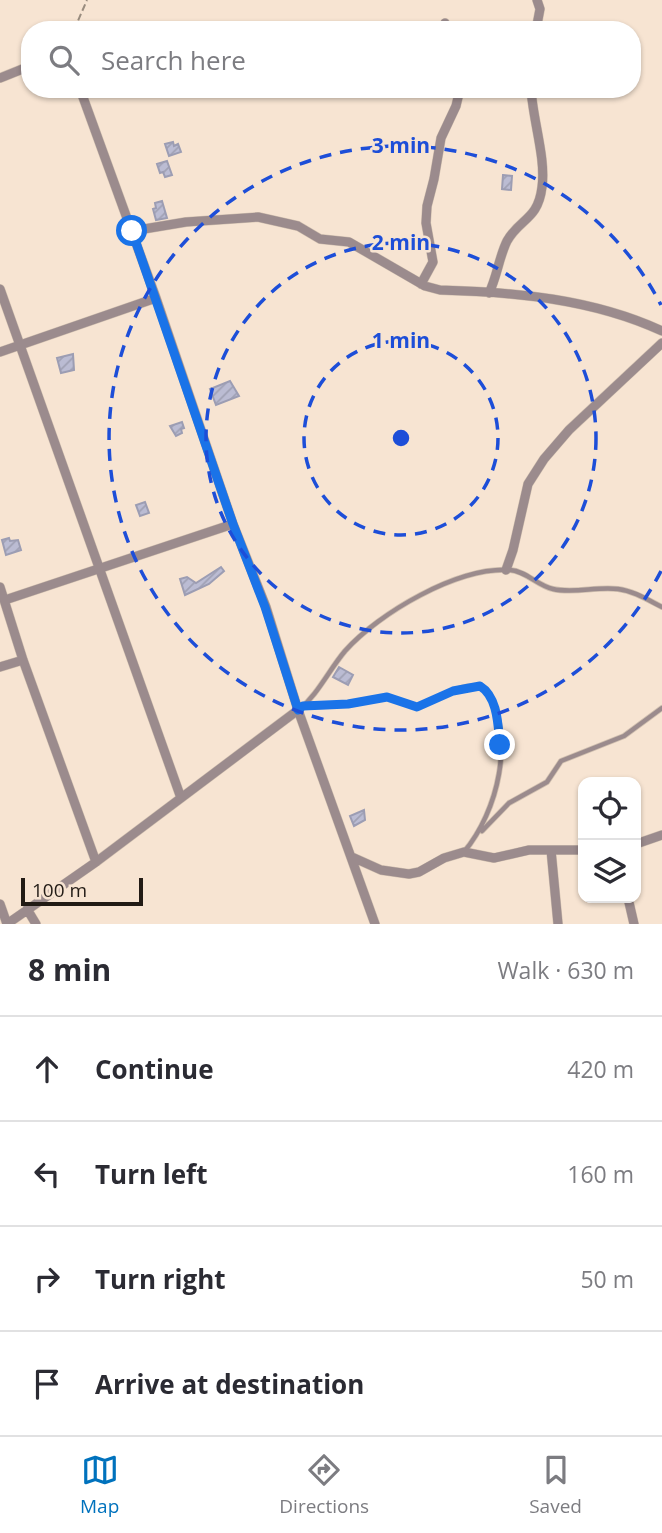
<!DOCTYPE html>
<html lang="en">
<head>
<meta charset="utf-8">
<style>
	body { margin:0; font-family:"Open Sans",sans-serif; background:#f7f7f7; color:#2b2b33 }
	.controls { position:absolute; right:21px; bottom:21px; display:grid; overflow:hidden; border-radius:14px; box-shadow:0 2px 5px #0004 }
	.controls button { width:63px; height:63px; display:grid; place-items:center; padding:0; border:0; border-bottom:2px solid #e1e1e2; background:#fff; color:#2b2b33; font:35px sans-serif }
	.scale { position:absolute; left:21px; bottom:18px; width:122px; box-sizing:border-box; padding-left:7px; border:4px solid #221b15; border-top:0; font-size:19px; line-height:24px; white-space:nowrap; color:#221b15; -webkit-text-stroke:5px #f7e4d2; paint-order:stroke }
	.stop { position:absolute; width:21px; height:21px; margin:-16px; border:5px solid #1a73e8; border-radius:50%; background:#fff }
	.stop.end { background:#1a73e8; border-color:#fff; box-shadow:0 2px 7px #0008 }
	.list { margin:0; padding:0; list-style:none }
	h2 { display:flex; justify-content:space-between; align-items:center; height:91px; margin:0; padding:0 28px; font-size:30px }
	h2 small { font-size:23px; font-weight:400; color:#7c7c81 }
	.list li { display:grid; grid-template-columns:46px 1fr auto; gap:21px; align-items:center; box-sizing:border-box; height:105px; padding:0 28px; border-top:2px solid #e1e1e2 }
	.list b { display:block; font-size:26px; white-space:nowrap }
	.list em { font-size:23px; font-style:normal; color:#7c7c81 }
	.icon { flex:none; width:38px; height:38px; fill:none; stroke:currentColor; stroke-width:2; stroke-linecap:round; stroke-linejoin:round }
	.map { position:relative; flex:none; width:662px; height:924px; overflow:hidden }
	.search { position:absolute; background:#fff; box-shadow:0 2px 5px #0004; left:21px; right:21px; top:21px; height:77px; display:flex; align-items:center; gap:18px; box-sizing:border-box; padding:0 24px; border-radius:28px; color:#7c7c81; font-size:26px }
	.sheet { height:511px; background:#fff }
	nav { display:flex; justify-content:space-around; align-items:center; box-sizing:border-box; height:98px; border-top:2px solid #e1e1e2; background:#fff; font-size:19px; color:#7c7c81 }
	nav a { display:grid; justify-items:center; gap:4px }
	nav .on { color:#0072bd }
	.map>svg:first-child { display:block }
	.building { fill:url(#building-hatch); stroke:#9c9db3; stroke-width:2 }
	.lines { fill:none; stroke-linecap:round; stroke-linejoin:round }
	.service-casing { stroke:#d1c0b0; stroke-width:6 }
	.minor-casing { stroke:#d1c0b0; stroke-width:10 }
	.path { stroke:#998c7f; stroke-width:2; stroke-dasharray:7 3.5; stroke-linecap:butt }
	.service { stroke:#9b8b8d; stroke-width:4.5 }
	.minor { stroke:#9b8b8d; stroke-width:9 }
	.route { stroke:#1a73e8; stroke-width:9 }
	.ring { fill:none; stroke:#1d4ed8; stroke-width:3.5; stroke-dasharray:12 9 }
	.centre { fill:#1d4ed8; stroke:#f7e4d2; stroke-width:3.5 }
	.ring-label { font-size:21px; text-anchor:middle; font-weight:bold; fill:#1d4ed8; stroke:#f7e4d2; stroke-width:5; stroke-linejoin:round; paint-order:stroke }
</style>
</head>
<body>
<div class="map">
<svg width="662" height="924" viewBox="0 0 662 924">
	<defs>
		<pattern id="building-hatch" width="6" height="6" patternUnits="userSpaceOnUse" patternTransform="scale(1.75)"><rect width="6" height="6" fill="#bbbcd3"/><path d="M-1 1l2-2M0 6l6-6M5 7l2-2" fill="none" stroke="#a0a1b4"/></pattern>
	</defs>
	<rect width="100%" height="100%" fill="#f7e4d2"/>
	<path class="building" d="M173 142 174 146 178 144 181 152 169 156 165 144Z
		M167 161 172 175 165 177 163 172 160 173 157 164Z
		M503 175 512 176 511 190 502 189Z
		M162 201 167 218 156 220 153 209 156 208 155 203Z
		M73 354 74 370 61 373 57 358Z
		M230 381 239 396 216 405 210 389Z
		M182 422 184 428 181 429 182 433 176 436 170 426Z
		M145 502 149 513 140 516 136 505Z
		M9 538 10 541 18 540 21 550 6 555 2 540Z
		M221 567 224 571 209 584 185 595 180 579 187 577 196 583Z
		M339 667 353 675 348 685 333 677Z
		M364 810 365 820 354 826 350 816Z"/>
	<g class="lines">
		<g class="service-casing">
			<path id="service" d="M303 707 330 706 387 697 417 707C437 702 464 677 486 690 516 738 498 811 464 852
				M299 710C318 694 329 670 345 651 379 613 457 567 510 570 526 571 538 586 553 589 574 594 597 586 618 589 634 591 648 600 662 607
				M482 831 509 803 547 782 561 761 624 736 662 708"/>
		</g>
		<g class="minor-casing">
			<path id="minor" d="M445 23 448 30
				M536 30 540 9 537 0
				M0 78 30 66
				M80 89 156 298 233 524 266 607 298 710 375 924
				M132 231 186 222 258 217 298 226 320 239 349 242 425 286 440 290C515 292 593 299 662 331
				M421 284 433 262 426 223 427 206 434 179 441 138 456 106 460 89
				M0 289 181 798
				M489 293C497 277 499 257 507 241 520 218 538 220 542 187 546 158 533 121 531 89
				M0 352 156 298
				M506 570 513 550 528 484 544 459 569 430 662 343
				M0 587 23 660 96 862
				M5 600 233 524
				M0 667 23 660
				M636 844 662 835
				M551 850 558 924
				M352 857 381 870 409 874 419 872 444 858 464 852 494 858 529 850H583
				M628 898 634 924
				M0 904 7 924 96 862 298 710
				M27 909 36 924"/>
		</g>
		<path class="path" d="M74 30 87 0"/>
		<use href="#service" class="service"/>
		<use href="#minor" class="minor"/>
	</g>
	<g class="lines">
		<path class="route" d="M132 231 233 524 265 607 298 710 303 706 348 704 387 697 417 707 453 691 480 686C498 697 498 726 500 745"/>
	</g>
	<g class="ring">
		<circle cx="401" cy="438" r="97"/>
		<circle cx="401" cy="438" r="195"/>
		<path d="M661 571A292 292 0 1 1 661 305"/>
	</g>
	<circle cx="401" cy="438" r="10" class="centre"/>
	<g class="ring-label">
		<text x="401" y="153">3 min</text>
		<text x="401" y="250">2 min</text>
		<text x="401" y="348">1 min</text>
	</g>
</svg>
<div class="controls">
<button><svg class="icon" aria-label="locate" viewBox="0 0 24 24"><circle cx="12" cy="12" r="6"/><path d="M12 2v4M12 18v4M2 12h4M18 12h4"/></svg></button>
<button><svg class="icon" aria-label="layers" viewBox="0 0 24 24"><path d="M12 4l9 5-9 5-9-5zM3 14l9 5 9-5"/></svg></button>
</div>
<div class="scale">100 m</div>
<div class="stop" style="left:132px;top:231px"></div>
<div class="stop end" style="left:500px;top:745px"></div>
<div class="search"><svg class="icon" aria-label="search" viewBox="0 0 24 24"><circle cx="10" cy="10" r="6"/><path d="M15 15l6 6"/></svg>Search here</div>
</div>
<section class="sheet">
<h2>8 min<small>Walk · 630 m</small></h2>
<ul class="list">
<li><svg class="icon" aria-label="ahead" viewBox="0 0 24 24"><path d="M12 20V5M6 11l6-6 6 6"/></svg><div><b>Continue</b></div><em>420 m</em></li>
<li><svg class="icon" aria-label="left" viewBox="0 0 24 24"><path d="M17 20v-9H6M10 6l-5 5 5 5"/></svg><div><b>Turn left</b></div><em>160 m</em></li>
<li><svg class="icon" aria-label="right" viewBox="0 0 24 24"><path d="M7 20v-9h11M14 6l5 5-5 5"/></svg><div><b>Turn right</b></div><em>50 m</em></li>
<li><svg class="icon" aria-label="arrive" viewBox="0 0 24 24"><path d="M6 21V4h12l-3 4 3 4H6"/></svg><div><b>Arrive at destination</b></div></li>
</ul>
</section>
<nav>
<a class="on"><svg class="icon" aria-label="map" viewBox="0 0 24 24"><path d="M3 6l6-2 6 2 6-2v14l-6 2-6-2-6 2zM9 4v14M15 6v14"/></svg>Map</a>
<a><svg class="icon" aria-label="directions" viewBox="0 0 24 24"><path d="M12 3l9 9-9 9-9-9zM9 14v-3h6M13 9l2 2-2 2"/></svg>Directions</a>
<a><svg class="icon" aria-label="saved" viewBox="0 0 24 24"><path d="M7 4h10v16l-5-4-5 4z"/></svg>Saved</a>
</nav>
</body>
</html>
